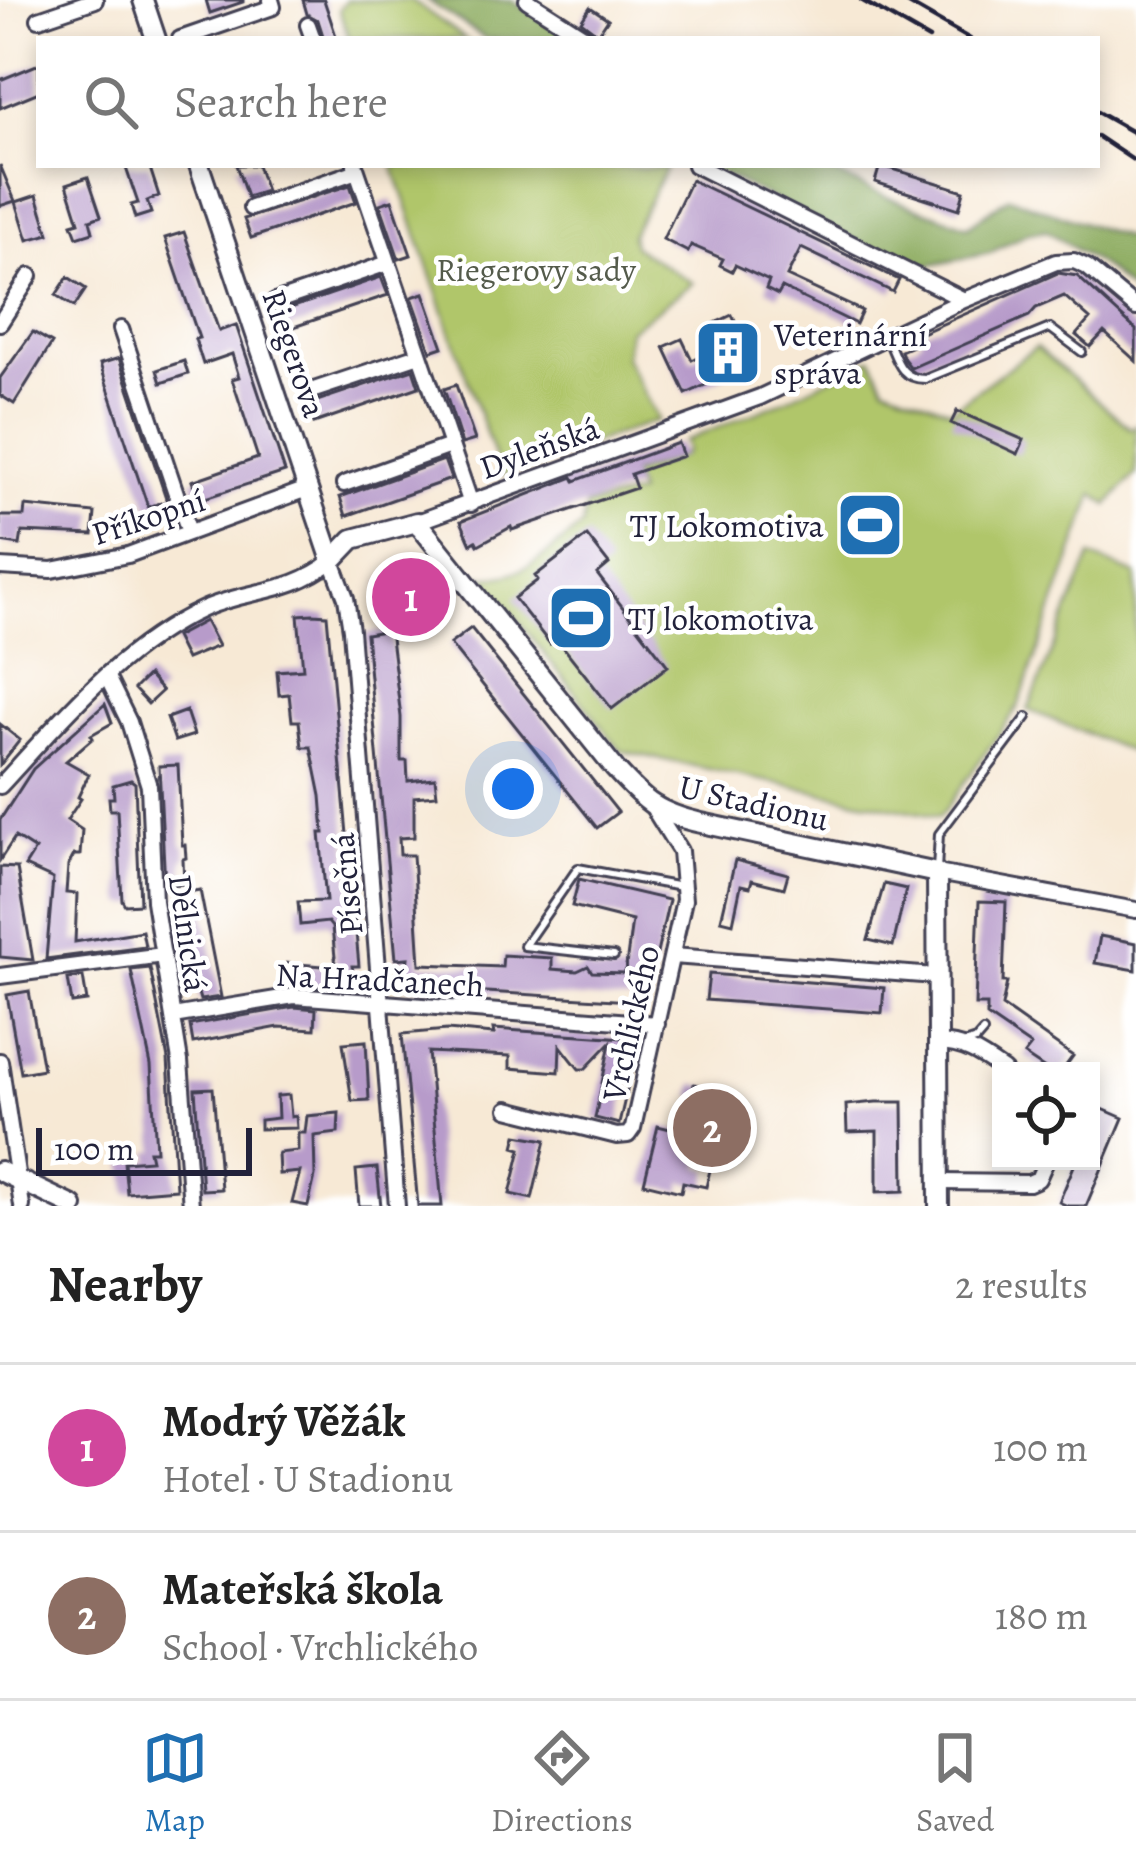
<!DOCTYPE html>
<html lang="en">
<head>
<meta charset="utf-8">
<style>
	body { margin:0; font-family:Alegreya,serif; background:#f6f6f6; color:#222 }
	.controls { position:absolute; right:36px; bottom:36px; display:grid; overflow:hidden; border-radius:0px; box-shadow:0 6px 18px #0003 }
	.controls button { width:108px; height:108px; display:grid; place-items:center; padding:0; border:0; border-bottom:3px solid #e0e0e0; background:#fff; color:#222; font:60px sans-serif }
	.scale { position:absolute; left:36px; bottom:30px; width:216px; box-sizing:border-box; padding-left:12px; border:6px solid #22223b; border-top:0; font-size:33px; line-height:42px; white-space:nowrap; color:#22223b; -webkit-text-stroke:9px #fff; paint-order:stroke }
	.you { position:absolute; left:513px; top:789px; width:42px; height:42px; margin:-30px; border:9px solid #fff; border-radius:50%; background:#1a73e8; box-shadow:0 0 0 18px #1a73e833 }
	.badge { display:grid; place-items:center; width:78px; height:78px; border-radius:50%; background:#1f6fb2; color:#fff; font-size:39px; font-weight:700 }
	.pin { position:absolute; translate:-50% -50%; border:6px solid #fff; box-shadow:0 3px 12px #0006 }
	.list { margin:0; padding:0; list-style:none }
	h2 { display:flex; justify-content:space-between; align-items:center; height:156px; margin:0; padding:0 48px; font-size:51px }
	h2 small { font-size:39px; font-weight:400; color:#767676 }
	.list li { display:grid; grid-template-columns:78px 1fr auto; gap:36px; align-items:center; box-sizing:border-box; height:168px; padding:0 48px; border-top:3px solid #e0e0e0 }
	.list b { display:block; font-size:45px; white-space:nowrap }
	.list p { margin:0; font-size:39px; white-space:nowrap; color:#767676 }
	.list em { font-size:39px; font-style:normal; color:#767676 }
	.icon { flex:none; width:66px; height:66px; fill:none; stroke:currentColor; stroke-width:2; stroke-linecap:round; stroke-linejoin:round }
	.map { position:relative; flex:none; width:1136px; height:1206px; overflow:hidden }
	.search { position:absolute; background:#fff; box-shadow:0 6px 18px #0003; left:36px; right:36px; top:36px; height:132px; display:flex; align-items:center; gap:30px; box-sizing:border-box; padding:0 42px; border-radius:0px; color:#767676; font-size:45px }
	.sheet { height:492px; background:#fff }
	nav { display:flex; justify-content:space-around; align-items:center; box-sizing:border-box; height:168px; border-top:3px solid #e0e0e0; background:#fff; font-size:33px; color:#767676 }
	nav a { display:grid; justify-items:center; gap:6px }
	nav .on { color:#1f6fb2 }
	.map>svg:first-child { display:block }
	.green { fill:#b0c66a; stroke:#697452; stroke-width:3 }
	.forest { fill:#8cab5e; stroke:#57664c; stroke-width:3 }
	.building { fill:#b79bca }
	.lines { fill:none; stroke-linecap:round; stroke-linejoin:round }
	.lane-casing { stroke:#424052; stroke-width:12 }
	.street-casing { stroke:#424052; stroke-width:20 }
	.secondary-casing { stroke:#424052; stroke-width:24 }
	.lane { stroke:#fff; stroke-width:6 }
	.street { stroke:#fff; stroke-width:14 }
	.secondary { stroke:#fff; stroke-width:18 }
	.rail { stroke:#22223b; stroke-width:4.5 }
	.labels { text-anchor:middle; stroke-width:9; stroke-linejoin:round; paint-order:stroke }
	.park-label { font-size:33px; fill:#545b4b; stroke:#fff }
	.poi-label { font-size:33px; fill:#22223b; stroke:#fff; text-anchor:start }
	.street-label { font-size:33px; fill:#22223b; stroke:#fff }
</style>
</head>
<body>
<div class="map">
<svg width="1136" height="1206" viewBox="0 0 1136 1206">
	<rect width="100%" height="100%" fill="#fff"/>
	<filter id="ink" filterUnits="userSpaceOnUse"><feTurbulence type="fractalNoise" baseFrequency=".00833" numOctaves="2"/><feDisplacementMap in="SourceGraphic" scale="24" xChannelSelector="R" yChannelSelector="G"/><feConvolveMatrix kernelMatrix="1 2 1 2 8 2 1 2 1" color-interpolation-filters="sRGB"/></filter>
	<filter id="wash" filterUnits="userSpaceOnUse"><feTurbulence type="fractalNoise" baseFrequency=".004" numOctaves="4" result="noise"/><feDisplacementMap in="SourceGraphic" scale="48" xChannelSelector="R" yChannelSelector="G"/><feGaussianBlur stdDeviation="2.7" result="paint"/><feColorMatrix in="noise" values="0 0 0 0 0 0 0 0 0 0 0 0 0 0 0 0 0 1.4 0 .05"/><feComposite in="paint" operator="in"/></filter>
	<g filter="url(#wash)">
		<rect width="100%" height="100%" fill="#f7e9d5"/>
		<path class="green" d="M346 0H411L466 39H349L339 10Z
			M393 165 666 168 631 235 633 246 693 283 629 330 625 357 658 420 501 476Z
			M1036 347 1131 429 1136 425V474L1108 505 1094 494 1018 707 940 817 621 751 483 576C521 582 554 548 582 526L586 506 638 494 631 475 682 456 687 450 684 441 774 405 872 358 885 385 951 410Z
			M1091 556 1136 575V754L1028 710Z"/>
		<path class="forest" d="M427 0H512L573 39H486Z
			M704 165H814L887 197 968 226 1009 197 1136 241V297L1107 270 1046 230 1027 233 990 253 913 269Z"/>
		<g id="blocks">
			<path class="building" d="M206 0H243V2L210 13Z
				M303 0H324L337 39H324L318 20 307 14Z
				M590 7 608 19 598 34 581 21Z
				M39 64V92L0 108V80Z
				M0 165 15 201 0 206Z
				M125 165H149L159 196 147 201 151 213 135 218 131 205 138 203Z
				M236 165H257L266 191 247 197Z
				M880 165 964 191 959 209 875 182Z
				M88 177 101 216 90 220 93 232 77 237 72 224 79 222 67 184Z
				M691 180 899 280 893 292 801 248 787 276 862 311 856 324 782 288 778 295 766 289 769 281 735 265 732 271 720 265 723 259 691 245 688 252 663 239Z
				M350 185 356 202 251 238 244 219Z
				M37 195 49 234 28 240 16 202Z
				M392 200 411 255 399 259 380 204Z
				M184 232 219 331 236 325 285 472 199 500 192 481 258 458 232 379 239 377 232 354 203 364 195 339 199 338 165 238Z
				M1058 273 1077 276 1136 330V361L1104 332 1090 347 1076 335 1090 319 1064 296 1036 308 1029 316 911 368 904 359 901 351 917 344 922 339 920 334Z
				M68 277 86 289 74 307 56 295Z
				M381 277 388 295 282 331 276 313Z
				M424 293 443 347 431 351 412 297Z
				M732 315 754 362 686 394 664 347 682 339 692 360 722 345 713 324Z
				M33 332 52 343 14 404 0 395V378Z
				M119 358 167 501 148 507 100 364Z
				M184 361 188 374 161 383 157 370Z
				M413 369 419 387 314 423 308 404Z
				M456 385 475 440 462 444 444 389Z
				M957 411 1024 440 1018 454 951 423Z
				M678 443 683 456 631 474 636 488 512 530 511 527 478 545 476 541 471 544 461 521 573 477 575 481Z
				M444 460 451 479 346 516 340 497Z
				M25 506 95 513 93 535 22 532 20 545 0 542V516H24Z
				M587 536 609 564 597 574 668 666 612 709 557 639 550 644 514 598 538 580 535 576Z
				M431 576 440 578 442 606 392 613 391 605 383 606 380 581Z
				M313 614 327 615 359 966H352L354 981 324 987 286 986 287 963 336 967 332 927 328 922 300 925 298 902 326 901 320 833H324L321 796 311 747H302L299 721H292L289 694 279 695 277 671 303 669 298 615Z
				M205 621 218 646 186 659 175 637Z
				M471 628 618 812 597 828 450 644Z
				M390 630 401 717V761H407L408 781 435 778 437 795 414 797V837L399 838 400 855H413L420 964 502 967 503 955 552 958V969L577 971 588 966 592 972 625 973 632 921 572 906 579 879 669 900 646 1002 405 987 408 958 396 959 366 634Z
				M148 675 162 691 148 704 134 689Z
				M105 704 112 723 91 735 93 738 66 761 89 774 78 797 81 799 67 820 82 830 80 855H74L68 866 66 893 77 894 75 942 142 931 145 946 46 959 53 879 25 866 35 850 15 837 0 860V820L33 769Z
				M186 711 194 735 175 741 167 718Z
				M0 724 20 740 0 765Z
				M178 765 182 845H185L186 858 183 859 184 884 165 885 159 766Z
				M131 780 135 783 140 904 125 905 122 900 117 810H110L109 798H114L113 785Z
				M735 860 788 874 784 888 752 880 750 887 741 885 733 923 721 920Z
				M0 867 17 868 33 960 0 957Z
				M884 884 906 889 893 946 868 940Z
				M200 890 221 997 200 1000 190 964 178 966 168 914 184 911 182 893Z
				M979 901 1006 902 1003 982H1007L1002 1006 1073 1056 1062 1071H1048L1024 1055 1031 1046 987 1016V1005H975Z
				M1100 936 1136 943V970L1095 963Z
				M150 968 168 1059 176 1189 127 1193 124 1162 151 1160 149 1151H156L151 1065 131 970Z
				M709 974 884 988 882 1013 706 1000Z
				M83 977 87 1001 72 1003 68 979Z
				M29 991 43 1069 21 1073 7 995Z
				M294 1007 316 1009 315 1029 279 1027 193 1043 190 1025Z
				M493 1029 639 1039 619 1124 595 1118 610 1043 585 1069H579L560 1045 559 1072 510 1068V1056L428 1052 442 1206H418L402 1034 447 1030 494 1034Z
				M366 1041 369 1100 352 1101 343 1043Z
				M694 1084 710 1088 707 1098 730 1104 726 1121 717 1119 711 1145 706 1143 700 1167 710 1170 706 1187 683 1182 681 1192 644 1183 658 1126 686 1133 688 1123 692 1124 698 1099 691 1097Z
				M213 1088 221 1189 202 1190 195 1089Z
				M289 1095 291 1117 296 1116 297 1128 260 1129V1120L278 1118 277 1096Z
				M876 1102H903L904 1191 877 1192V1131L847 1132 846 1105Z
				M1098 1107 1123 1118 1086 1206H1068L1059 1202 1076 1161H1091V1124Z
				M339 1113 338 1133 314 1136 315 1176 308 1206 292 1203 300 1172 279 1174 278 1153 298 1151V1133H305L307 1116Z
				M517 1135 546 1140 532 1199 510 1194 521 1149 514 1147Z
				M377 1168 381 1206H359L356 1170Z"/>
		</g>
	</g>
	<g filter="url(#ink)">
		<use href="#blocks" fill-opacity="0" stroke="#424052" stroke-width="3"/>
		<g class="lines">
			<g class="lane-casing">
				<path id="lane" d="M888 340C897 360 900 379 925 379L1050 328 1082 352
					M937 870 939 834 1027 717
					M614 956 524 946 578 868 681 887
					M964 1044 976 1040 983 1032"/>
			</g>
			<g class="street-casing">
				<path id="street" d="M527 0 588 39
					M39 19 95 0
					M308 25 313 39
					M180 39 273 7 271 0
					M355 165 471 504
					M695 165 964 300
					M251 208 357 171
					M275 302 388 263
					M0 323 30 276
					M121 329 189 532
					M308 392 419 355
					M344 484 450 446
					M417 522 760 397 964 300 1056 262 1074 261 1087 267 1136 308
					M0 567 52 570 128 555 307 489
					M106 675 129 722 149 786 154 901 180 1061 191 1206
					M0 786C60 721 120 647 203 609 250 588 289 595 332 561L346 598 351 630 397 1206
					M937 873 1136 910
					M673 956 935 976
					M0 976 163 955
					M173 1016 294 996 657 1024
					M936 1043C965 1043 981 1055 1004 1071
					M0 1061 22 1206
					M508 1109 617 1136 628 1135 633 1128 684 900 680 851 655 811
					M940 1182 1029 1183 1038 1179 1046 1161"/>
			</g>
			<g class="secondary-casing">
				<path id="secondary" d="M143 0 156 39
					M199 165 332 561
					M332 561 353 539 417 522 615 769C645 802 657 813 701 823L937 873 939 1206
					M0 1171 73 1206"/>
			</g>
			<use href="#lane" class="lane"/>
			<use href="#street" class="street"/>
			<use href="#secondary" class="secondary"/>
			<path class="rail" d="M861 0 929 39
				M902 0 970 39
				M1097 112 1136 134
				M1097 136 1136 162"/>
		</g>
	</g>
	<defs>
		<g id="building-square" transform="scale(3.45)"><rect x="-9" y="-9" width="18" height="18" rx="4" fill="#1f6fb2" stroke="#fff"/><path d="M-4-6H4V6H1V3H-1V6H-4ZM-2.5-4.3h1.7v1.8h-1.7ZM.8-4.3h1.7v1.8H.8ZM-2.5-1h1.7V.8h-1.7ZM.8-1h1.7V.8H.8Z" fill="#fff"/></g>
		<g id="stadium-square" transform="scale(3.45)"><rect x="-9" y="-9" width="18" height="18" rx="4" fill="#1f6fb2" stroke="#fff"/><path d="M0-5a6.5 5 0 1 0 0 10a6.5 5 0 1 0 0-10ZM-3.5-1.8h7v3.6h-7Z" fill="#fff"/></g>
	</defs>
	<g fill-rule="evenodd">
		<use href="#building-square" x="728" y="353"/>
		<use href="#stadium-square" x="870" y="525"/>
		<use href="#stadium-square" x="581" y="618"/>
	</g>
	<g class="labels">
		<g class="park-label">
			<text x="536" y="281">Riegerovy sady</text>
		</g>
		<g class="poi-label">
			<text x="774" y="346">Veterinární<tspan x="774" dy="38">správa</tspan></text>
			<text x="824" y="537" text-anchor="end">TJ Lokomotiva</text>
			<text x="628" y="630">TJ lokomotiva</text>
		</g>
		<g class="street-label">
			<text transform="translate(295 353) rotate(71)" y="12">Riegerova</text>
			<text transform="translate(539 447) rotate(-20)" y="12">Dyleňská</text>
			<text transform="translate(148 516) rotate(-18)" y="12">Příkopní</text>
			<text transform="translate(754 802) rotate(13)" y="12">U Stadionu</text>
			<text transform="translate(346 884) rotate(-95)" y="12">Písečná</text>
			<text transform="translate(189 933) rotate(82)" y="12">Dělnická</text>
			<text transform="translate(380 979) rotate(3)" y="12">Na Hradčanech</text>
			<text transform="translate(630 1023) rotate(-77)" y="12">Vrchlického</text>
		</g>
	</g>
</svg>
<div class="controls">
<button><svg class="icon" aria-label="locate" viewBox="0 0 24 24"><circle cx="12" cy="12" r="6"/><path d="M12 2v4M12 18v4M2 12h4M18 12h4"/></svg></button>
</div>
<div class="scale">100 m</div>
<div class="you"></div>
<div class="pin badge" style="left:411px;top:597px;background:#d1479c">1</div>
<div class="pin badge" style="left:712px;top:1128px;background:#8d6e63">2</div>
<div class="search"><svg class="icon" aria-label="search" viewBox="0 0 24 24"><circle cx="10" cy="10" r="6"/><path d="M15 15l6 6"/></svg>Search here</div>
</div>
<section class="sheet">
<h2>Nearby<small>2 results</small></h2>
<ul class="list">
<li><span class="badge" style="background:#d1479c">1</span><div><b>Modrý Věžák</b><p>Hotel · U Stadionu</p></div><em>100 m</em></li>
<li><span class="badge" style="background:#8d6e63">2</span><div><b>Mateřská škola</b><p>School · Vrchlického</p></div><em>180 m</em></li>
</ul>
</section>
<nav>
<a class="on"><svg class="icon" aria-label="map" viewBox="0 0 24 24"><path d="M3 6l6-2 6 2 6-2v14l-6 2-6-2-6 2zM9 4v14M15 6v14"/></svg>Map</a>
<a><svg class="icon" aria-label="directions" viewBox="0 0 24 24"><path d="M12 3l9 9-9 9-9-9zM9 14v-3h6M13 9l2 2-2 2"/></svg>Directions</a>
<a><svg class="icon" aria-label="saved" viewBox="0 0 24 24"><path d="M7 4h10v16l-5-4-5 4z"/></svg>Saved</a>
</nav>
</body>
</html>
